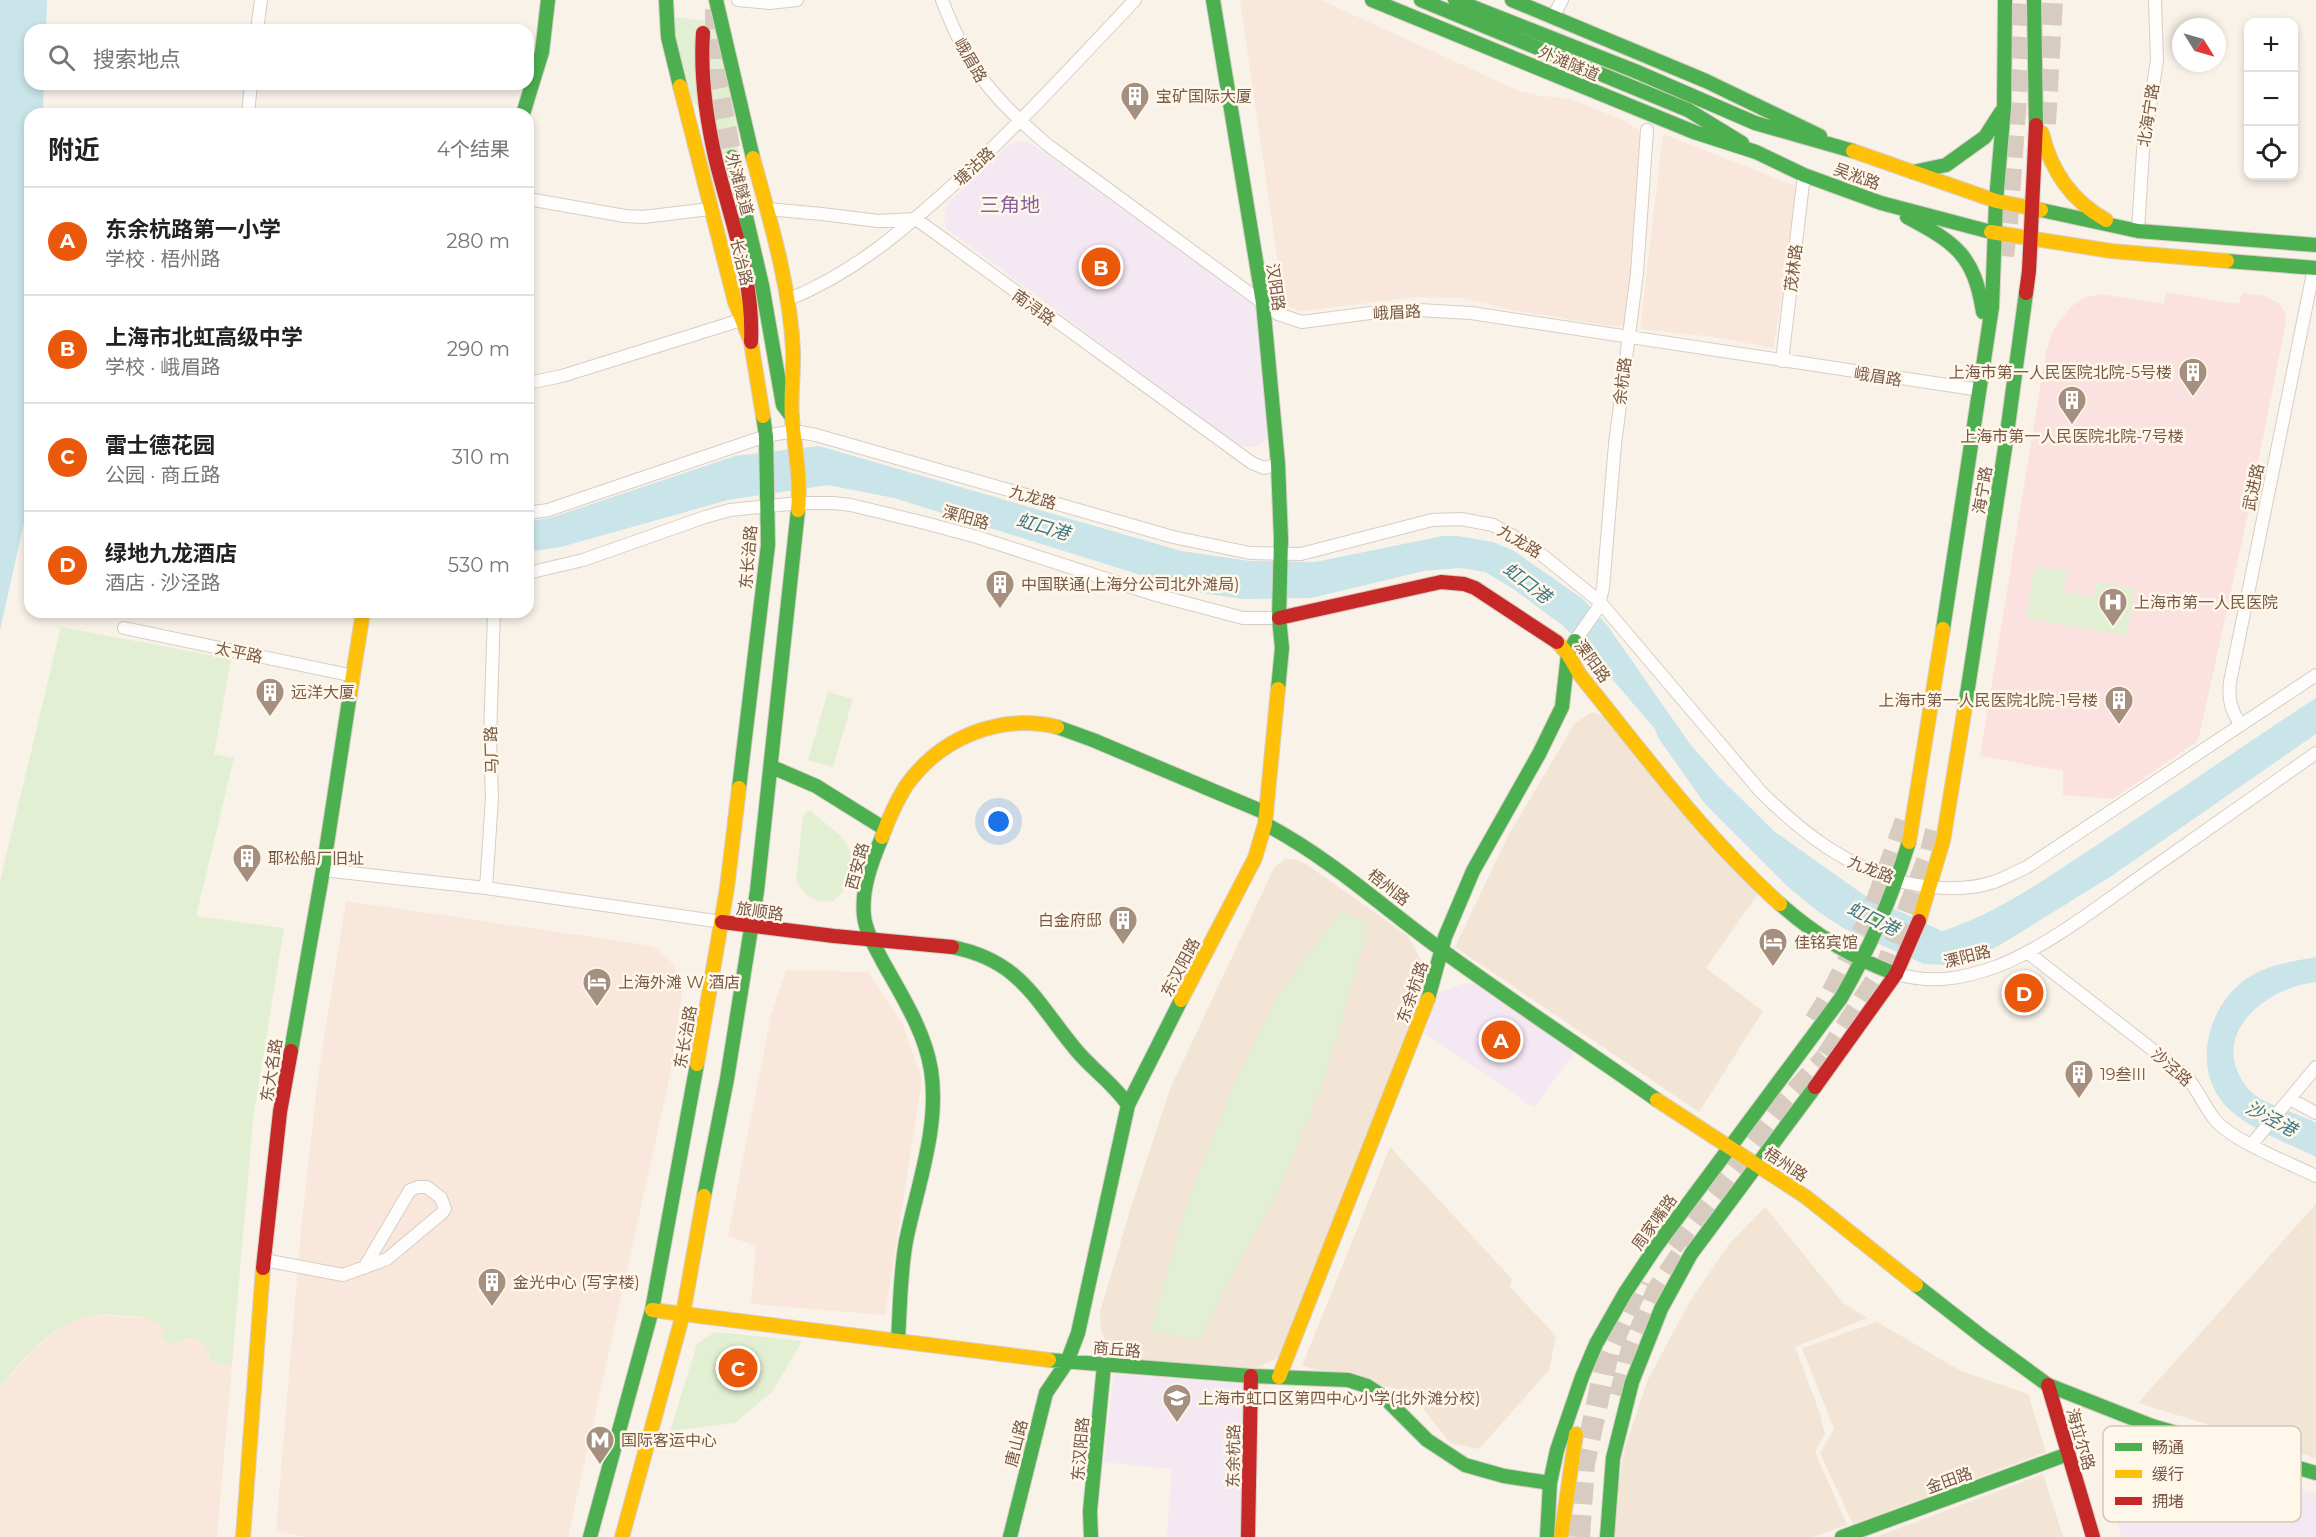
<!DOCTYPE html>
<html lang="zh">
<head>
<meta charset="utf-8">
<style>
	body { margin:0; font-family:Montserrat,"Noto Sans SC",sans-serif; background:#f6f6f6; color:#222 }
	.controls { position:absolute; right:18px; top:18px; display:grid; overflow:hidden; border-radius:12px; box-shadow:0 3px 9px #0003 }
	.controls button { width:54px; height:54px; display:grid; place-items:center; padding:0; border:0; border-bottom:2px solid #e0e0e0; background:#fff; color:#222; font:30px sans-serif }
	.compass { position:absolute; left:2172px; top:18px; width:54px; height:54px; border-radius:50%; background:#fff; box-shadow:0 3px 9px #0003; rotate:127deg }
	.you { position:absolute; left:999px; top:822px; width:21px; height:21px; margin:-15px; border:4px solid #fff; border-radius:50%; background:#1a73e8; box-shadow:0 0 0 9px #1a73e833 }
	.badge { display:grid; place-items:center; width:39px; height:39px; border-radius:50%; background:#ea580c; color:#fff; font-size:20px; font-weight:700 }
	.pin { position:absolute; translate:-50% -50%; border:3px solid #fff; box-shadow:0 2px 6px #0006 }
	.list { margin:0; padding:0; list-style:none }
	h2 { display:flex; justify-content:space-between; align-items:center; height:78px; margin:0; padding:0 24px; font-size:26px }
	h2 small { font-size:20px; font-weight:400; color:#767676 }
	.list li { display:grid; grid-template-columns:39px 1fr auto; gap:18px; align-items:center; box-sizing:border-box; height:108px; padding:0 24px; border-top:2px solid #e0e0e0 }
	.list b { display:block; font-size:22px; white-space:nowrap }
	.list p { margin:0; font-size:20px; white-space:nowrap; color:#767676 }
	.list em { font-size:20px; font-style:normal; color:#767676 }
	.icon { flex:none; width:33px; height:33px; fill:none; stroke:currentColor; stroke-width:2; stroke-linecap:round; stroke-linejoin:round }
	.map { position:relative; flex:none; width:2316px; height:1537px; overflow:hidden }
	.search { position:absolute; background:#fff; box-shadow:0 3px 9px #0003; left:24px; top:24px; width:510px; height:66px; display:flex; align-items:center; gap:15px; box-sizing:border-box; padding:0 21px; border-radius:18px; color:#767676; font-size:22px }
	.panel { position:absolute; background:#fff; box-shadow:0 3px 9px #0003; left:24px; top:108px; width:510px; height:510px; border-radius:18px }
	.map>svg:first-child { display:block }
	.residential { fill:#f2e5d5 }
	.commercial { fill:#f9e7db }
	.education { fill:#f4e8f2 }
	.medical { fill:#fbe2e0 }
	.green { fill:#e3efd2 }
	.water { fill:#c9e5e9 }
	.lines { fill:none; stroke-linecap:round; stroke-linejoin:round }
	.primary-tunnel { stroke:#d8ccc0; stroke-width:20; stroke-dasharray:20 10; stroke-linecap:butt }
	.highway-tunnel { stroke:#d8ccc0; stroke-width:22; stroke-dasharray:22 11; stroke-linecap:butt }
	.street-casing { stroke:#d6cec5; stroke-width:14 }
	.fast-casing { stroke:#d7cec5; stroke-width:16 }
	.slow-casing { stroke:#d7cec5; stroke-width:16 }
	.jam-casing { stroke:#d7cec5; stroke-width:16 }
	.street { stroke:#fefdfc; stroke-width:12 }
	.fast { stroke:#4caf50; stroke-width:14 }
	.slow { stroke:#ffc107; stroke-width:14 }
	.jam { stroke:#c62828; stroke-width:14 }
	.labels { text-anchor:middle; stroke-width:5; stroke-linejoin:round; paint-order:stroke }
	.street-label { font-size:16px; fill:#785946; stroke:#fff7ea }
	.poi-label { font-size:16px; fill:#785946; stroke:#fff7ea; text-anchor:start }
	.water-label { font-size:18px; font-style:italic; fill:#3b7886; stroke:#fff7ea }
	.quarter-label { font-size:20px; fill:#89619c; stroke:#fff7ea }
	.key { fill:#fff7ea; stroke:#d6c8b9; stroke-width:1.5 }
	.key-label { font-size:16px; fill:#785946 }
</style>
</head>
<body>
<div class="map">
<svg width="2316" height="1537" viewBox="0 0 2316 1537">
	<rect width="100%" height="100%" fill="#f8f2e8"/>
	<path class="residential" d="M1592 712 1609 718 1759 892 1706 968 1763 1011 1699 1112 1455 947 1509 834 1575 723Z
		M1285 859H1294L1306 864 1408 936 1422 963 1425 979 1293 1341 1282 1355 1255 1369 1234 1370 1121 1357 1105 1340 1101 1331 1100 1312 1132 1204 1170 1089 1274 868Z
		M1390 1147 1512 1279 1510 1287 1556 1336 1549 1370 1479 1449 1450 1443 1410 1392 1302 1366Z
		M2316 1204V1458L2138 1403Z
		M1765 1207 1843 1303 1867 1318 1795 1347 1819 1411 1825 1434 1815 1452 1847 1525 1812 1537H1609L1625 1448 1648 1379 1689 1303 1729 1244Z
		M1877 1322 1961 1371 2028 1394 2046 1452 1853 1524 1820 1453 1834 1429 1802 1348Z
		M2043 1474 2063 1537H1876Z"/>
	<path class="commercial" d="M1240 0H1321L1521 92 1542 96 1570 99 1625 121 1645 135 1630 319 1621 325 1612 326 1513 310 1462 298 1417 297 1300 311 1287 306 1283 298Z
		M1663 134 1800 188 1773 348 1714 337 1640 329Z
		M346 901 653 946 669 959 678 973 682 992 670 1076 568 1537H305L276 1531 302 1218 319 1070Z
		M786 970 868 972 903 1025 922 1080 885 1315 751 1304 756 1246 728 1236 771 1015Z
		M91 1315 150 1318 165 1329 173 1346 180 1340 195 1339 206 1346 211 1362 232 1365 217 1537H0V1389L32 1351 54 1333 73 1320Z"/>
	<path class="education" d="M1020 141 1032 144 1257 305 1268 438 1262 444 1254 447 1238 445 947 229 944 218 947 204 1008 146Z
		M1484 983 1578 1047 1534 1108 1424 1033 1439 993 1462 984Z
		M1114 1374 1246 1384 1242 1537H1167L1172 1469 1104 1462Z
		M2154 1444 2316 1494V1537H2122L2108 1491Z"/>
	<path class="medical" d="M2166 292 2239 304 2242 293 2264 296 2279 303 2286 313 2285 327 2249 509 2199 737 2195 743 2113 799 2063 795V771L1980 756 2046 352 2053 330 2070 308 2081 299 2100 294 2164 304Z"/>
	<path class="green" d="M676 17 711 22 716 27 735 119 739 157 730 169 696 103 690 102 673 20Z
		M2035 566 2067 571 2063 592 2094 597 2097 582 2135 588 2126 636 2026 618Z
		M61 627 231 659 214 754 234 758 196 916 284 928 253 1118 232 1365 211 1362C208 1340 191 1331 173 1346L161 1337 165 1329C146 1315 144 1317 121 1316 111 1315 99 1314 89 1316 52 1324 21 1360 0 1389V881Z
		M828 692 853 699 833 767 808 760Z
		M808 811H811C836 834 860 841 848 878 844 889 842 895 833 901 815 904 803 895 796 880L803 816Z
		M1341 911 1369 925 1324 1081 1278 1193 1229 1280 1200 1339 1150 1331 1189 1198 1231 1091 1278 995Z
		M715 1332 802 1341 772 1392 735 1423 670 1431 697 1344Z"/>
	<path class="water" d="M0 0H47L46 30H30V84H44L43 114H30V496L0 630Z
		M819 446 1181 551 1250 561 1315 562 1443 536H1458L1493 542 1514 551 1583 599 1607 625 1690 744 1719 777 1775 832 1864 895 1942 931C1998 914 2048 877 2097 845 2170 797 2242 746 2316 698V734L2113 875 2000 945 1966 961 1948 965 1924 964 1843 928 1816 910 1786 885 1705 804 1659 739 1655 729 1588 651 1562 625 1512 588 1485 572 1460 568 1424 571 1311 598 1242 599 1195 592 894 498 828 485 728 500 561 547 528 552V522L553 517 735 456Z
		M2316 957V982C2263 988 2204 1038 2250 1091 2262 1104 2298 1113 2316 1123V1157C2288 1143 2254 1131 2231 1111 2190 1075 2205 1008 2246 979 2267 964 2292 962 2316 957Z"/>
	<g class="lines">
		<path class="primary-tunnel" d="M715 9 716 74 732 157"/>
		<path class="highway-tunnel" d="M2045 124 2052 0
			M2003 256 2007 223 2023 0
			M1815 1021 1830 997 1873 912 1907 817
			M1827 1056 1888 962 1931 851 1936 831
			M1672 1246 1779 1110 1826 1058
			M1620 1396 1632 1349 1657 1291 1693 1237
			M1579 1537 1584 1464 1608 1353 1640 1280"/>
		<g class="street-casing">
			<path id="street" d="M738 0 769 3 797 0
				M942 0C968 69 993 99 1049 146L1278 314 1302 322 1370 313 1419 310 1471 313 1980 390
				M1553 17 1562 0
				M257 30 261 0
				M248 114 251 84
				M528 199 625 216 643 217 710 209
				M767 209 822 214 878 221 916 219 1252 463 1264 468 1278 464
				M2138 231 2143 151 2157 60 2155 0
				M787 300C852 274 901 232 952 186 1017 127 1075 63 1135 0
				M1782 361 1804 175
				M528 383 562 376 741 320
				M528 513 548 510 766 436 794 431 816 435 1173 537 1250 553 1301 554 1432 520 1461 519 1493 525 1531 546 1600 602 1761 792C1805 835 1846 867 1907 883 1935 889 1966 891 1994 882 2005 878 2016 872 2027 867L2316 675
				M528 573 583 560 705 517 730 510 799 503H833L851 505 925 523 977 537 1156 595 1243 618H1279
				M124 628 354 676
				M1575 641 1598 608 1603 588 1615 444 1637 273 1647 130
				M2241 725C2231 711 2228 699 2230 682L2314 268
				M323 870 486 888 722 922
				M486 888 492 798 490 739 494 612
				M2027 952 2185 1075C2198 1089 2204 1107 2217 1122 2236 1142 2289 1163 2316 1176
				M1896 974C1933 984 1962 979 1998 966 2044 948 2097 908 2137 879 2197 837 2256 795 2316 753
				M2290 1099 2316 1113
				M2252 1144 2316 1067
				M264 1260 343 1275 387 1259 442 1213 445 1209 441 1198 427 1187H418L410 1190 364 1268"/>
		</g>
		<g class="fast-casing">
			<path id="fast" d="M666 0 668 37 680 86
				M716 0 753 158
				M1213 0 1263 303 1278 464 1281 539 1279 618 1282 648 1278 689
				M1372 0 1694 132 1756 152 1804 175 1881 203 1991 232
				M1421 0 1688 110 1742 143
				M1455 0 1635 71 1755 123 1853 151
				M1512 0 1706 81 1820 136
				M2034 0 2036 125
				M523 114 542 52 548 0
				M732 157 762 285 783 405 792 417
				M1913 172 1946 165 1985 137 2001 112
				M2041 210 2138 231 2316 245
				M1907 217C1956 243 1974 255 1983 312
				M2227 261 2316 268
				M1943 629 1992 307 1996 201 2004 107 2005 0
				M1965 707 2005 448 2026 293
				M1057 727 1093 740 1266 813
				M772 767 816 786 885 829
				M739 788 768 545 766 436 763 416
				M1265 824C1333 860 1382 907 1443 951 1513 1002 1586 1050 1657 1100
				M882 837C872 861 861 889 864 916 866 933 876 948 883 962 902 996 925 1032 931 1070 940 1126 917 1187 906 1241 900 1274 900 1308 898 1341
				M1780 904C1815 935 1852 958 1896 974
				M952 947C1022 961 1035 1001 1077 1051 1093 1070 1114 1084 1128 1105
				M1428 999 1445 937 1473 871 1539 754 1562 707 1568 654 1575 641
				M291 1051 323 870 350 694
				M704 1196 727 1079 757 891 798 510
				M1916 1285 1985 1339 2048 1385 2152 1426 2316 1473
				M1049 1360 1251 1376 1348 1380 1367 1386 1384 1397 1427 1440 1465 1465 1504 1476 1550 1483
				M590 1537 652 1310 697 1064
				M1010 1537 1046 1393 1067 1362 1078 1333 1128 1105 1181 1000
				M1091 1537 1090 1511 1104 1365
				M1547 1537 1550 1483 1557 1450 1582 1377 1596 1344 1625 1293 1655 1248 1841 998C1870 948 1892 897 1909 842
				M1607 1537 1613 1458 1632 1382 1661 1309 1691 1254 1815 1087
				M1842 1537 2068 1454"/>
		</g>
		<g class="slow-casing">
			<path id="slow" d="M680 86 735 302 751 342 763 416
				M2042 133C2051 171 2072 201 2106 220
				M1853 151 1996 201 2041 210
				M753 158C770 220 790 286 793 350 794 373 790 396 792 419 795 449 801 480 798 510
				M1991 232 2111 251 2227 261
				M1557 642 1568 654 1580 675C1644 754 1704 836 1780 904
				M350 694 363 612
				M882 837C888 820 896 802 906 786 940 738 999 713 1057 727
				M1909 842 1943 629
				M1919 921 1943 841 1965 707
				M1181 1000 1255 858 1265 824 1278 689
				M697 1064 727 888 739 788
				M1657 1100 1806 1197 1916 1285
				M652 1310 1049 1360
				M1279 1377 1428 999
				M243 1537 263 1268
				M622 1537 683 1314 704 1196
				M1561 1537 1576 1434"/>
		</g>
		<g class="jam-casing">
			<path id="jam" d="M703 33C700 77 706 118 716 161 731 221 754 280 751 342
				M2026 293 2029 271 2036 125
				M1279 618 1441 582 1464 584 1475 588 1557 642
				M722 922 834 936 952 947
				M1815 1087 1896 974 1919 921
				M263 1268 280 1112 291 1051
				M2048 1385 2093 1537
				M1248 1537 1251 1376"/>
		</g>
		<use href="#street" class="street"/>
		<use href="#fast" class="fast"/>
		<use href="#slow" class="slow"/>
		<use href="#jam" class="jam"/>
	</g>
	<defs>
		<g id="building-pin" transform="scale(1.5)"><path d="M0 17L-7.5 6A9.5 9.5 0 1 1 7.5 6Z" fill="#a58f7f" stroke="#fff7ea"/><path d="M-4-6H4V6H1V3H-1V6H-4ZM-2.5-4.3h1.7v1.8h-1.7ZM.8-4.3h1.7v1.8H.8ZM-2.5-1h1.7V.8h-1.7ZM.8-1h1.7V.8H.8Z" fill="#fff"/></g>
		<g id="hospital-pin" transform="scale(1.5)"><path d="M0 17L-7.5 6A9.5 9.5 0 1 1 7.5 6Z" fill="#a58f7f" stroke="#fff7ea"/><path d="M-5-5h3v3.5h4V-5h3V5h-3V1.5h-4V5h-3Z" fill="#fff"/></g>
		<g id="hotel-pin" transform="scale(1.5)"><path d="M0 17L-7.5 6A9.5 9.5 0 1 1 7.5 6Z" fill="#a58f7f" stroke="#fff7ea"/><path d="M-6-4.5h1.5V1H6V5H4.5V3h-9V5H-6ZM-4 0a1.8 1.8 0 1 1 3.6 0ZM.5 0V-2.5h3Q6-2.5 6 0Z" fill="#fff"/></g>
		<g id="school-pin" transform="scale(1.5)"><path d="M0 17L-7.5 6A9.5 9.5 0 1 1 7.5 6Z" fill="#a58f7f" stroke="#fff7ea"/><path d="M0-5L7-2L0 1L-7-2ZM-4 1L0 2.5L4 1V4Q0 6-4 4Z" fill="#fff"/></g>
		<g id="metro-pin" transform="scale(1.5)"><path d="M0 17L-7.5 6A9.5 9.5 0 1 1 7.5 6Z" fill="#a58f7f" stroke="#fff7ea"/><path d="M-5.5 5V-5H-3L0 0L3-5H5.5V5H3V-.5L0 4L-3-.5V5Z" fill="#fff"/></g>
	</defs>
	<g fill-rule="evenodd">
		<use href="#building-pin" x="1135" y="96"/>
		<use href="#building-pin" x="2193" y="372"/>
		<use href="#building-pin" x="2072" y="400"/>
		<use href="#building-pin" x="1000" y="584"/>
		<use href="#hospital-pin" x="2113" y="602"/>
		<use href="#building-pin" x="270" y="692"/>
		<use href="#building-pin" x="2119" y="700"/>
		<use href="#building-pin" x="247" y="858"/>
		<use href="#building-pin" x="1123" y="920"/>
		<use href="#hotel-pin" x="1773" y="942"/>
		<use href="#hotel-pin" x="597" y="982"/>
		<use href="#building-pin" x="2079" y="1074"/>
		<use href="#building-pin" x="492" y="1282"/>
		<use href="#school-pin" x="1177" y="1398"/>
		<use href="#metro-pin" x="600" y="1440"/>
	</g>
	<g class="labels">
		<g class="street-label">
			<text transform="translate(971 60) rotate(60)" y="6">峨眉路</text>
			<text transform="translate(1569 63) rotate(23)" y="6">外滩隧道</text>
			<text transform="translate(2148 115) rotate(-81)" y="6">北海宁路</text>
			<text transform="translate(974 166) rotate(-43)" y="6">塘沽路</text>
			<text transform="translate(1857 176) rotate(20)" y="6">吴淞路</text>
			<text transform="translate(740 184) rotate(75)" y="6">外滩隧道</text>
			<text transform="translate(742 262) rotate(76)" y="6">长治路</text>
			<text transform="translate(1793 268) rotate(-83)" y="6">茂林路</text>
			<text transform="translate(1276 287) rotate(82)" y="6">汉阳路</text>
			<text transform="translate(1034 307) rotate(36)" y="6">南浔路</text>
			<text transform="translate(1397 312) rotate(-3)" y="6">峨眉路</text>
			<text transform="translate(1878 376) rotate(9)" y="6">峨眉路</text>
			<text transform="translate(1622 381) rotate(-83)" y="6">余杭路</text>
			<text transform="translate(2253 487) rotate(-78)" y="6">武进路</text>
			<text transform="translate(1982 490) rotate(-81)" y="6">海宁路</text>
			<text transform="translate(1033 497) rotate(16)" y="6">九龙路</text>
			<text transform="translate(966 517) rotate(16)" y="6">溧阳路</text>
			<text transform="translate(1520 541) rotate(31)" y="6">九龙路</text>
			<text transform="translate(748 557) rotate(-85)" y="6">东长治路</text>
			<text transform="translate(239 652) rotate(12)" y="6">太平路</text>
			<text transform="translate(1593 661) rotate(54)" y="6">溧阳路</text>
			<text transform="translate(491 750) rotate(-92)" y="6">马厂路</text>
			<text transform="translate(857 866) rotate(-75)" y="6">西安路</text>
			<text transform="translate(1871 869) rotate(21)" y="6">九龙路</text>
			<text transform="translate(1389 887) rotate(38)" y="6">梧州路</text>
			<text transform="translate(760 911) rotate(8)" y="6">旅顺路</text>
			<text transform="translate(1967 956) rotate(-14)" y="6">溧阳路</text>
			<text transform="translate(1180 967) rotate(-62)" y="6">东汉阳路</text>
			<text transform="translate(1412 992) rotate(-71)" y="6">东余杭路</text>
			<text transform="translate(685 1037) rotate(-80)" y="6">东长治路</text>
			<text transform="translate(2172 1067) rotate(41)" y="6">沙泾路</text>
			<text transform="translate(271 1070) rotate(-81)" y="6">东大名路</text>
			<text transform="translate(1786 1164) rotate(33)" y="6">梧州路</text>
			<text transform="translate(1654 1222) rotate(-54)" y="6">周家嘴路</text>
			<text transform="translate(1117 1349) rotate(5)" y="6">商丘路</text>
			<text transform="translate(2081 1439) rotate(74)" y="6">海拉尔路</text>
			<text transform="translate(1016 1443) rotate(-76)" y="6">唐山路</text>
			<text transform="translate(1080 1449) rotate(-85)" y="6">东汉阳路</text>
			<text transform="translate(1233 1456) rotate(-89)" y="6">东余杭路</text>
			<text transform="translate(1949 1480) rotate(-20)" y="6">金田路</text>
		</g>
		<g class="poi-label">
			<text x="1156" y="102">宝矿国际大厦</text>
			<text x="2172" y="378" text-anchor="end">上海市第一人民医院北院-5号楼</text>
			<text x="2072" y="442" text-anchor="middle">上海市第一人民医院北院-7号楼</text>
			<text x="1021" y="590">中国联通(上海分公司北外滩局)</text>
			<text x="2134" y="608">上海市第一人民医院</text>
			<text x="291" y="698">远洋大厦</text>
			<text x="2098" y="706" text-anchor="end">上海市第一人民医院北院-1号楼</text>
			<text x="268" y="864">耶松船厂旧址</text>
			<text x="1102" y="926" text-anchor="end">白金府邸</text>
			<text x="1794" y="948">佳铭宾馆</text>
			<text x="618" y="988">上海外滩 W 酒店</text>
			<text x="2100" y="1080">19叁III</text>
			<text x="513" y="1288">金光中心 (写字楼)</text>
			<text x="1198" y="1404">上海市虹口区第四中心小学(北外滩分校)</text>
			<text x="621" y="1446">国际客运中心</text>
		</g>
		<g class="water-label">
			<text transform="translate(1043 527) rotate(16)" y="6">虹口港</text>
			<text transform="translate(1527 583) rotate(37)" y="6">虹口港</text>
			<text transform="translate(1873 919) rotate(26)" y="6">虹口港</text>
			<text transform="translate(2271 1119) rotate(28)" y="6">沙泾港</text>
		</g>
		<g class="quarter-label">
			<text x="1010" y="212">三角地</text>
		</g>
	</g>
	<rect x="2103" y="1426" width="198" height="96" rx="9" class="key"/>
	<rect x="2115" y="1443" width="27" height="8" fill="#4caf50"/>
	<rect x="2115" y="1470" width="27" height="8" fill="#ffc107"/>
	<rect x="2115" y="1497" width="27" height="8" fill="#c62828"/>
	<g class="key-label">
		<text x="2152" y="1453">畅通</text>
		<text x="2152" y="1480">缓行</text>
		<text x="2152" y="1507">拥堵</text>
	</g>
</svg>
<div class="controls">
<button>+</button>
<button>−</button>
<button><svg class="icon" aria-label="locate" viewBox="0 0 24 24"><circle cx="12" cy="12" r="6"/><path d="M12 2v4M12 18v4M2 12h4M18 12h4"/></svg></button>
</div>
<svg class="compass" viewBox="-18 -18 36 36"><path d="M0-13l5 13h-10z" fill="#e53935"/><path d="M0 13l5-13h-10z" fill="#767676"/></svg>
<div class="you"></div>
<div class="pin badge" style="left:1501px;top:1040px">A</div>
<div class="pin badge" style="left:1101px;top:267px">B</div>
<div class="pin badge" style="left:738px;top:1368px">C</div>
<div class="pin badge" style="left:2024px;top:993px">D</div>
<div class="search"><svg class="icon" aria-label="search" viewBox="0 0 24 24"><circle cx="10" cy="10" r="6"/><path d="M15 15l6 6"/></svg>搜索地点</div>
<section class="panel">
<h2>附近<small>4个结果</small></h2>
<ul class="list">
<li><span class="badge">A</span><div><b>东余杭路第一小学</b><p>学校 · 梧州路</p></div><em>280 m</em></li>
<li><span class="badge">B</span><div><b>上海市北虹高级中学</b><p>学校 · 峨眉路</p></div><em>290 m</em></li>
<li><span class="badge">C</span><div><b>雷士德花园</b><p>公园 · 商丘路</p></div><em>310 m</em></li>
<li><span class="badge">D</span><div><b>绿地九龙酒店</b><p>酒店 · 沙泾路</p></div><em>530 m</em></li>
</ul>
</section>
</div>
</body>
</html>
